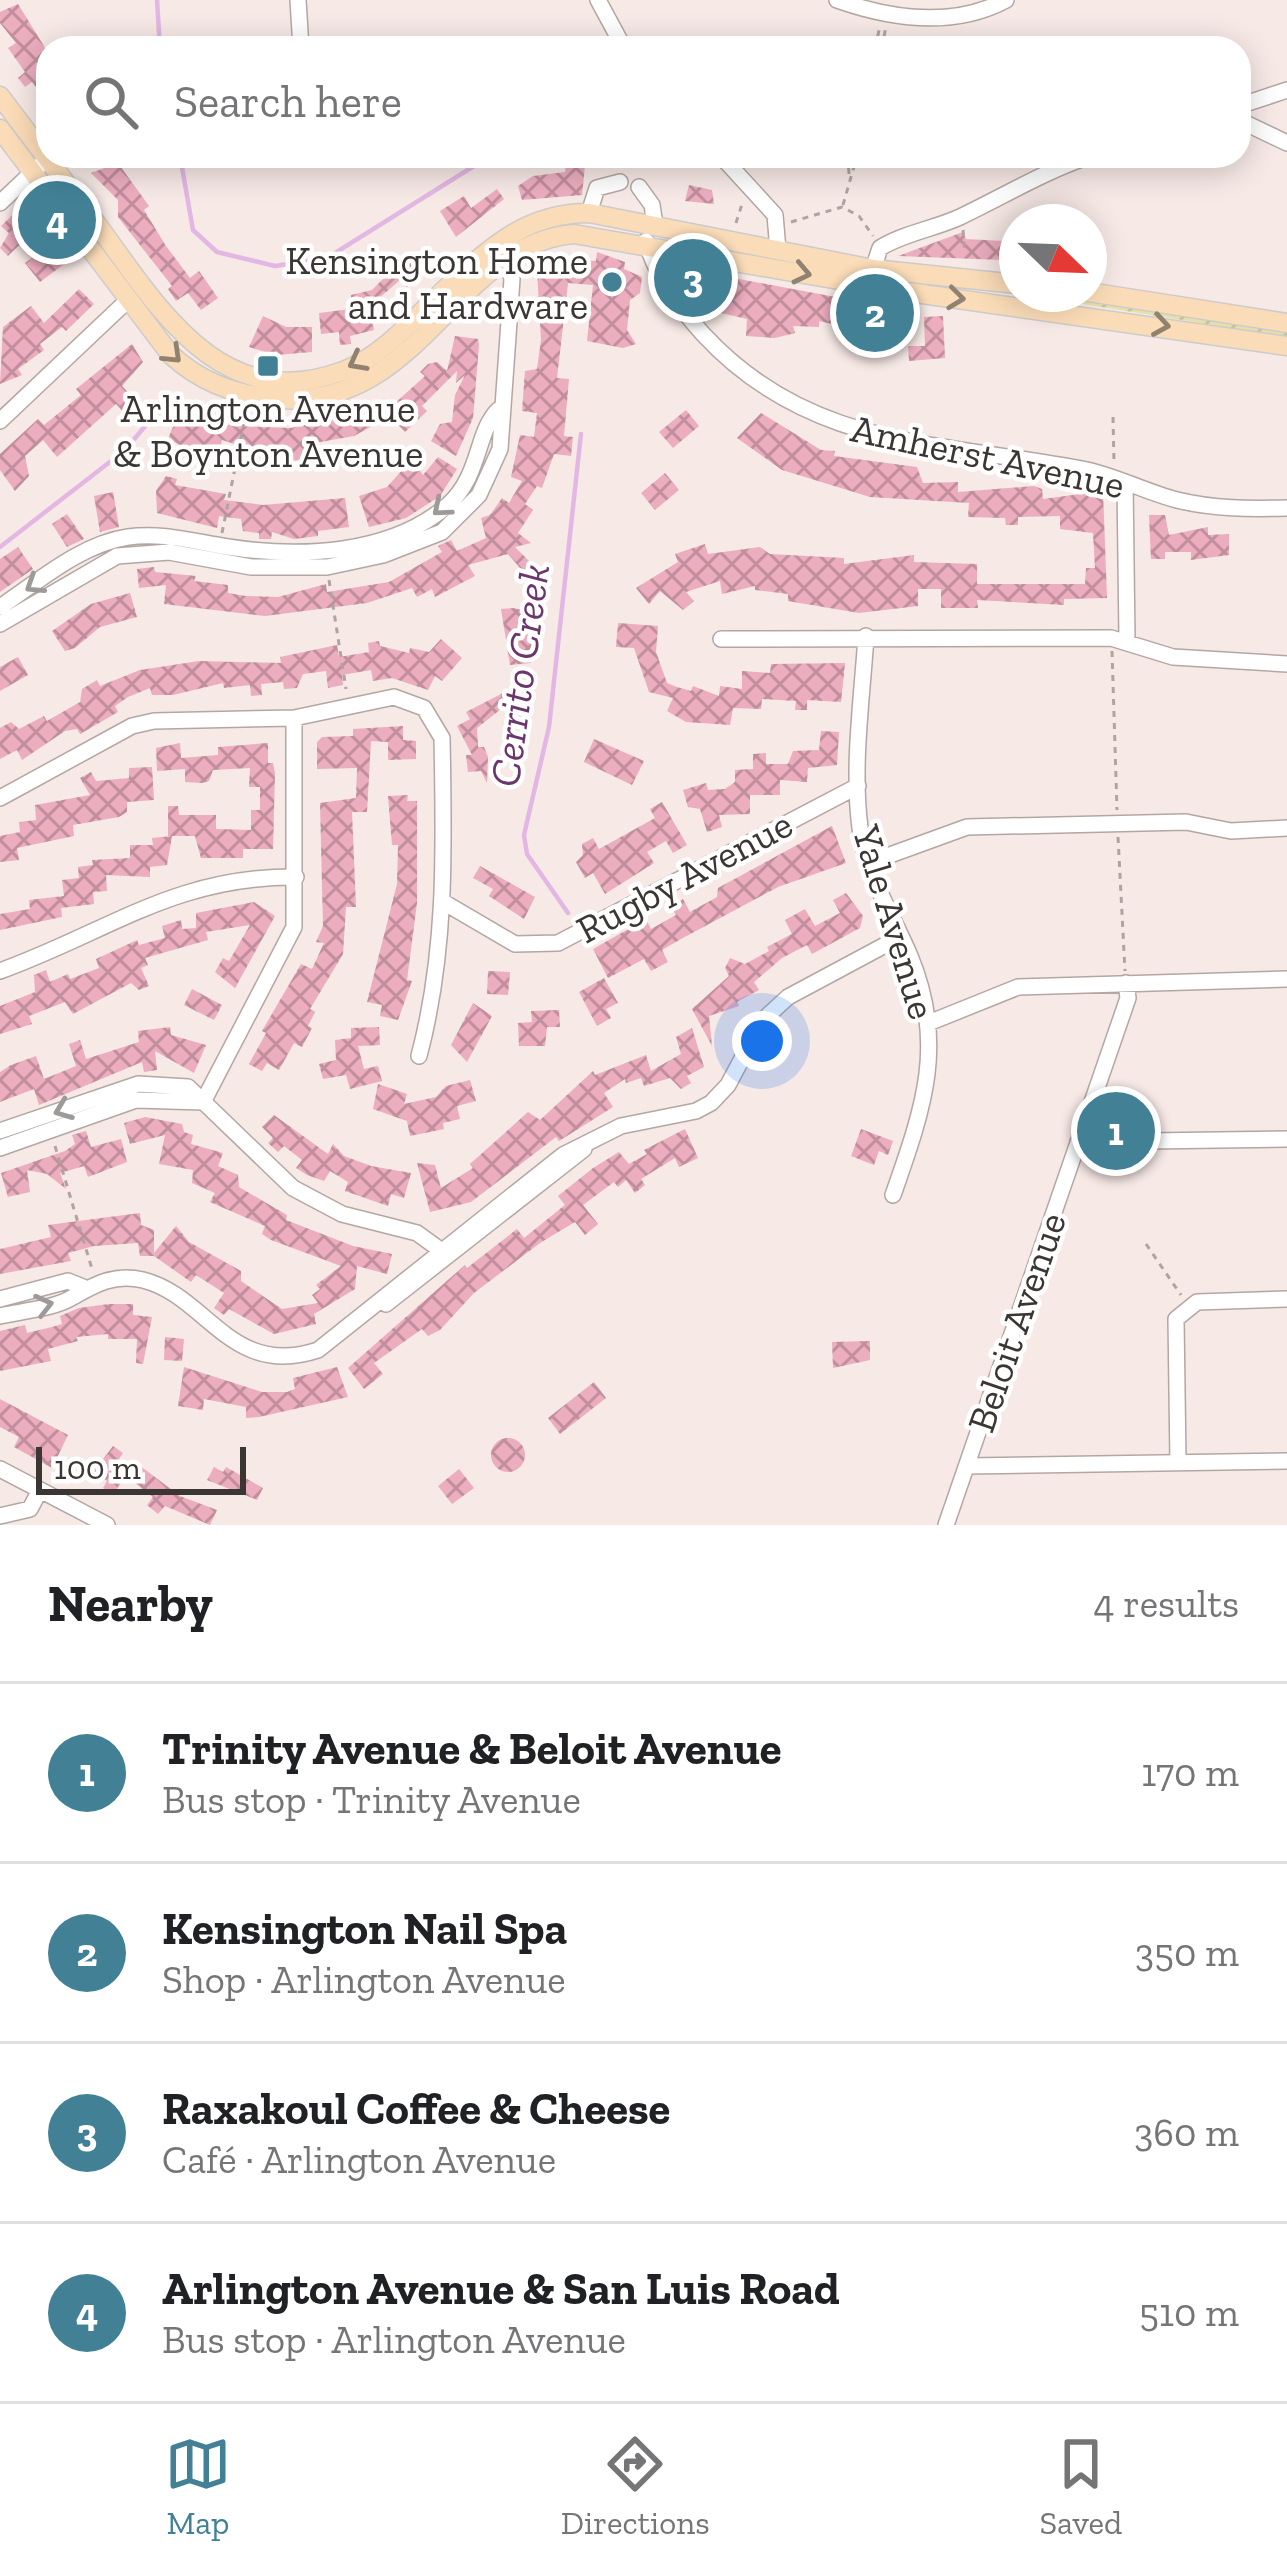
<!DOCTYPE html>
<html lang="en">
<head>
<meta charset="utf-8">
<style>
	body { margin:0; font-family:"Zilla Slab",serif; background:#f6f6f6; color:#202124 }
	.compass { position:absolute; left:999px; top:204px; width:108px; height:108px; border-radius:50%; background:#fff; box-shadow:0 6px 30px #0003; rotate:113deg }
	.scale { position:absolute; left:36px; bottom:30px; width:210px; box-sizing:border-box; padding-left:12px; border:6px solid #3b3634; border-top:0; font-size:33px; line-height:42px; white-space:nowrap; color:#3b3634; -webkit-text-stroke:9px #fff; paint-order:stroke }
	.you { position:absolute; left:762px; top:1041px; width:42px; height:42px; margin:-30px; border:9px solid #fff; border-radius:50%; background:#1a73e8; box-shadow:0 0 0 18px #1a73e833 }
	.badge { display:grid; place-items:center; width:78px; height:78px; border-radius:50%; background:#428096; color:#fff; font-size:39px; font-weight:700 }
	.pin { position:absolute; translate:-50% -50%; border:6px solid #fff; box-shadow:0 3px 12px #0006 }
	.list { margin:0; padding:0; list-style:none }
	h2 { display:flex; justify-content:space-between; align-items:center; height:156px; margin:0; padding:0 48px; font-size:51px }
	h2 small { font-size:39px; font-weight:400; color:#757577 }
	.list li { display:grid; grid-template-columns:78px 1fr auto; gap:36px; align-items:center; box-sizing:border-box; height:180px; padding:0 48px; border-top:3px solid #e0e0e0 }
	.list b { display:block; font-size:45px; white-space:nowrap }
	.list p { margin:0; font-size:39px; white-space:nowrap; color:#757577 }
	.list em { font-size:39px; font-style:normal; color:#757577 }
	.icon { flex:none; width:66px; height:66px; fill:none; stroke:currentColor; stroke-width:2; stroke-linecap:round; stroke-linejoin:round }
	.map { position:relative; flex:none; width:1287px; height:1525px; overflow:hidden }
	.search { position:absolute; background:#fff; box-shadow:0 6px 30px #0003; left:36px; right:36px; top:36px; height:132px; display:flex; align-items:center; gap:30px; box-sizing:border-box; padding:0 42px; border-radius:36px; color:#757577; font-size:45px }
	.sheet { height:876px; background:#fff }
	nav { display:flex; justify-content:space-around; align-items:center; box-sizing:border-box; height:168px; border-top:3px solid #e0e0e0; background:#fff; font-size:33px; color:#757577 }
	nav a { display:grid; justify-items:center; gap:6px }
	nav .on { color:#428096 }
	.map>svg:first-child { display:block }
	.garden { fill:url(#garden-furrows) }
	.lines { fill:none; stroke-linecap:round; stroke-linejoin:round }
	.stream { stroke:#e3b7e3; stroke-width:4.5 }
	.building { fill:url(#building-cross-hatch) }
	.minor-casing { stroke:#b3a7a3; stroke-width:18 }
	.major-casing { stroke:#cccbca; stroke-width:21 }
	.path { stroke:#afa4a2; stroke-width:3; stroke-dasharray:6 6; stroke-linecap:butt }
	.minor { stroke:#fff; stroke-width:15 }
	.major { stroke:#fbdcb8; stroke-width:18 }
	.oneway { stroke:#91816f }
	.oneway2 { stroke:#9d9a9a }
	.poi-dot { fill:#428096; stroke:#fff; stroke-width:4.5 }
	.labels { text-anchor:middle; stroke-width:9; stroke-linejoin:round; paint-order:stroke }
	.poi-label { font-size:39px; fill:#3b3634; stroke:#fff; text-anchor:end }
	.street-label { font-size:39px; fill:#3b3634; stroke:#fff }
	.water-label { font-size:42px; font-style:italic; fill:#6a366d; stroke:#fff }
</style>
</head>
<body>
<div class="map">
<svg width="1287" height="1525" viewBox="0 0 1287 1525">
	<defs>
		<pattern id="garden-furrows" width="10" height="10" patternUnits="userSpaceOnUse" patternTransform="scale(3)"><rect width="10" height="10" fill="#e5e0a8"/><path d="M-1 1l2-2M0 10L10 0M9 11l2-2" fill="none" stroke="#c5c191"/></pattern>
		<pattern id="building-cross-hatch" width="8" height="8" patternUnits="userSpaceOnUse" patternTransform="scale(3)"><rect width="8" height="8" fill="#ecadbf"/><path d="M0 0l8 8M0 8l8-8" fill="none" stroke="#c08e9c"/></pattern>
	</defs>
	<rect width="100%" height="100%" fill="#f7e9e6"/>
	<path class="garden" d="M1054 294 1287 330V337L1027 295Z"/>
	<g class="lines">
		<path class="stream" d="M157 0 160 48
			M180 156 193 230 217 252 275 266 327 258 490 156
			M0 547 124 451 153 417
			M568 913 527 854 524 835 549 727 581 434"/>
	</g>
	<path class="building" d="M18 4 47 51 43 54 48 61V103L32 82 25 87 18 78 25 72 8 48 16 43 0 23V12Z
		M567 156H586L582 195 522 200 518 186 533 176 565 172Z
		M118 163 149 206 144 210 166 246 190 278 199 271 218 298 201 310 188 293 176 301 168 289 172 286 118 217V200L91 173Z
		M689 185 712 190 714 204 685 201Z
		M497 189 504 199 456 237 440 211 464 196 471 208Z
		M27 201 45 220 8 256 0 248 9 233 1 226Z
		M963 232 966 239 1004 241 1002 260 898 256Z
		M49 245 64 264 40 282 25 263Z
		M597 252 625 262 624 269 642 277 640 293 630 300 627 330 636 344 623 348 587 341 593 285 568 283 557 378 569 379 564 436 573 437 571 456 554 454 542 488 537 486 525 504 533 510 518 533 531 543 515 547 541 573 532 582 508 554 468 565 475 576 435 597 432 589 417 597 412 588 367 603 265 616 164 604 166 585 139 588 137 569 154 567 155 572 196 576 194 581 228 585V593L246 596 278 597 326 584 327 592 389 582 442 552 438 546 451 540 457 551 486 538 481 518 490 515 502 498 509 503 522 481 511 477 520 435 534 437 537 413 522 411 525 371 537 369 541 340 537 270 542 271 545 257 596 261Z
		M405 257 421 275 407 287 400 280 377 300 381 316 371 318 374 330 350 336 351 344 340 345 339 332 321 334 319 313 351 309V295L372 290Z
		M696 271 894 308 899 322 889 337 819 321V327L793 326 795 333 775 338 746 336 747 319 704 309 691 294 685 286Z
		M79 289 94 304 66 331 62 327 40 344 44 350 18 369 22 375 0 384 3 327 31 306 44 323Z
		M263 316 286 327H312V352L275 355 249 347Z
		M943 316 945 358 909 361 908 346H925L924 317Z
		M455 336 478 339 479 345 473 418 456 456 431 441 440 424 452 422 455 395 465 375 456 383 457 371 422 406 427 411 405 432 385 412 425 376 420 372 428 364 437 362 447 371Z
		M132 344 143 362 122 386 141 406 129 418 116 404 57 457 43 440 25 456 29 476 15 491 0 470V454L38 419 44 425 65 408 81 395 76 389Z
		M686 410 699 426 673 448 659 432Z
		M368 411 376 424 354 436 309 444 308 461 286 460 222 440 219 452 188 449 168 439 175 422 187 420 190 412 233 426 291 428 347 415 348 422Z
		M761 413 821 450 835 451 834 456 917 467 923 483 958 482V492L1034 486 1042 489 1043 499 1103 491 1107 598 1064 599V605L977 600 978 608H941V589H918V606L859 613 788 601V594L755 590V586L722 594 720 581 686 592 694 601 683 610 660 591 649 604 636 588 678 562 675 554 705 544 708 554 760 547 770 554 844 558V564L914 555V562L977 564V584H1085L1086 568H1095L1093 533 1060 529V516L1018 517V525H1006L1005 518 968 517 969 503 870 497 782 470 737 438Z
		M438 457 457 469 440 496 406 518 369 527 359 496 387 487 412 459 423 475Z
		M665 473 679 490 655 510 641 493Z
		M166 476 177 479 175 485 226 494 224 500 263 505 345 498 349 527 318 531V536L294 539 272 532 271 539H259V533L243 531 241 519 219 516 217 528 157 513 156 491Z
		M113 492 119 527 100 532 94 496Z
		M67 514 84 539 67 547 52 524Z
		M1149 515H1165L1169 535 1208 527V535L1229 534V555L1191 560V552H1165V559H1151Z
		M18 547 33 569 0 592V559Z
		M130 593 137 617 100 627 75 648 65 651 52 631 91 604Z
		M514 608 526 611 528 627H533L537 641 539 655 530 656 531 663 510 665 501 609Z
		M618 623 658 626 656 652 667 683 677 687 691 691 693 686 719 696 720 686 742 689V671L770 673 771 664 845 663 841 702 807 700V710H795L796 701 762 699 761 709 733 708 730 725 686 722 667 711 673 698 649 692 634 648 616 647Z
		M441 639 462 658 442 681 435 676 428 690 392 678 373 681 371 670 342 675 343 685 328 688 326 671 303 674 297 688 284 689 283 682 261 684 262 695 251 696 250 685 224 688 223 683 173 695H152L150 688 128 697 115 706 118 712 80 734 77 729 65 731 22 760 17 750 0 759V728L11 722 19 729 44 716 47 721 80 702 82 689 97 680 100 686 140 670 199 661 281 663 280 657 337 645 339 657 369 652 368 643 379 641 380 646 409 653 410 648 429 652Z
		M18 657 28 675 0 691V667Z
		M505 692 510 702 477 728 478 747H484L488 757 487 783 481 771 468 772 466 755H472L457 726 470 719 466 712Z
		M403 726V740L416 741V759L388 760V742L371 741 367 812H352L356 907H346L343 954 310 1009 315 1012 308 1026 312 1028 302 1047 294 1043 279 1070 267 1063 262 1071 249 1064 266 1033 262 1031 301 964 312 969 324 943 316 942 323 926 320 803 356 798 357 768 317 769V742L322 737 353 736V729Z
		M821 731 839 732 837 765 808 768 807 782 780 780V795H750V814L719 815 722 827 707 832 700 809 688 807 683 790 706 783 708 790 725 789 735 782V770L753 769V754L766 753V764H788L793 751 819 750Z
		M594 739 644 761 632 785 584 762Z
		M180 743 181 758 218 755V747L268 743V763H273L275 773 273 849H243V858H201L195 836H168V806H178L179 815H216V829L251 830V810H260V787H249L250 768 213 770 209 781 202 783 185 782V769L157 771 156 748Z
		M152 767 154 800 127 802V812L119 817 73 825 74 836 17 848 19 860 0 862V836L20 832 19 822 36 820 35 805 90 795 80 778 91 772 96 781 129 778V768Z
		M408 795 407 801H417V903L407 980 412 981 398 1020 380 1016 382 1005 367 1002 397 884 398 845H392L388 796Z
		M662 802 687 845 673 853 666 841 647 852 654 863 605 894 593 873 585 878 576 862 583 855 582 844 593 838 599 849 655 818 650 809Z
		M832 826 846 863 778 887 681 939 662 950 668 962 651 971 644 959 608 978 593 949 646 919 651 929 676 915 671 906 683 899 690 912 717 897 718 888Z
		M172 836 167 865 150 867V877L106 875 107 891 93 892 94 904 61 908 62 917 0 930V914L30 909 29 900 64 896 62 880 79 878 78 867 93 865 92 860 130 858V845H153L152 838Z
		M480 866 535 897 524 919 489 896 493 889 473 878Z
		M846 893 863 916 860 928 812 954 807 945 782 958 754 982 759 990 737 1002 739 1006 709 1016 712 1046 692 1009 729 976 725 968 730 958 745 964 769 951 767 947 792 934 785 920 805 909 815 926 840 913 833 900Z
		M254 902 275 916 235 988 215 972 223 958 229 961 250 925 206 932 208 940 145 958 148 965 141 968 149 986 139 990 131 983 73 1014 65 1002 29 1016 32 1024 0 1034V1006L35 992 34 975 46 970 50 982 68 974 70 979 99 968 96 959 137 940 139 945 165 938 162 926 181 920 182 929 196 928V913Z
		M488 971 510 972 508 995 487 994Z
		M604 978 618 1003 606 1009 611 1018 597 1026 579 992Z
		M192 989 222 1005 214 1020 184 1005Z
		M473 1003 492 1016 467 1062 451 1045Z
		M559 1010 560 1027H547L545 1046H519L518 1023 532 1022 531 1011Z
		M170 1027 171 1035 206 1045 194 1073 155 1051 157 1070 144 1072 142 1062 39 1105 34 1089 0 1102V1072L11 1065 36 1056 44 1079 76 1066 69 1044 80 1040 86 1059 139 1042 138 1031Z
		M379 1027 380 1045 358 1046 364 1069 378 1066 382 1081 350 1089 346 1075 323 1079 319 1064 336 1060 335 1040 351 1038V1028Z
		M692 1028 704 1067 687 1076 691 1083 681 1089 670 1078 644 1086 641 1078 626 1083 625 1079 604 1093 613 1107 559 1141 556 1137 471 1202 430 1212 417 1163 435 1165 441 1188 473 1168 470 1164 528 1112 540 1120 593 1071 595 1075 646 1055 651 1071 681 1054 676 1037Z
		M470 1080 476 1101 457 1106 460 1119 443 1123 444 1129 410 1136 407 1121 373 1109 378 1084 407 1094 404 1104 436 1097 446 1086Z
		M274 1115 328 1154 333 1144 344 1156 371 1166 411 1173 404 1198 391 1194 388 1206 345 1191 348 1182 330 1171 324 1181 307 1175 296 1168 302 1160 284 1146 278 1152 268 1143 273 1138 262 1127Z
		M145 1117 182 1124 184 1132 193 1135 191 1144 223 1153 218 1166 238 1175 239 1187 287 1215 286 1220 353 1246 392 1254 387 1274 357 1266 355 1289 314 1314 316 1324 274 1334 229 1309 224 1315 214 1308 224 1293 196 1275 191 1282 154 1256H140L138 1243 94 1246 68 1253 71 1261 0 1274V1249L51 1237 48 1225 140 1213 141 1225 154 1230V1253L176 1226 189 1242 241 1271V1281L282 1309 318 1303 312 1295 320 1289 316 1285 341 1266 271 1240 262 1234 265 1226 210 1202 215 1193 192 1183 193 1170 159 1164 165 1135 130 1144 124 1123Z
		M685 1129 698 1158 679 1167 675 1158 641 1179 645 1185 635 1193 626 1180 618 1187 614 1182 583 1205 598 1224 585 1235 575 1222 540 1243 474 1293 440 1330 428 1336 422 1329 374 1363 383 1374 364 1389 348 1368 465 1265 467 1268 517 1229 524 1238 565 1205 558 1196 593 1168 619 1152 629 1164 647 1154 644 1150Z
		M861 1129 893 1141 888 1155 879 1151 874 1165 851 1156Z
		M86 1131 91 1147 121 1139 127 1162 88 1177 84 1166 60 1173 66 1189 47 1174 27 1170 30 1192 8 1197 1 1173 65 1151 75 1144 72 1135Z
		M109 1304H133V1315L152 1317 143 1364 136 1363 137 1339H108V1334L76 1337 78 1341 48 1349 51 1361 0 1371V1331L25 1325 27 1333 52 1327 62 1324 60 1316 79 1308Z
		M165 1337 184 1339 182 1361 164 1360Z
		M870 1341V1360L833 1368 832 1342Z
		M184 1367 262 1392H287L295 1389 293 1378 337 1367 348 1397 259 1417 246 1418V1407L204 1399 203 1410 178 1406Z
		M594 1382 606 1398 560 1434 548 1418Z
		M0 1399 68 1435 52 1468 14 1447 19 1437 0 1427Z
		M491 1455a17 17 0 1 1 34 0a17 17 0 1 1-34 0Z
		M113 1446 123 1453 119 1459 143 1468 180 1496 217 1510 210 1525 165 1506 158 1514 147 1505 153 1497 126 1476 113 1494 103 1488 107 1481 94 1471Z
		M214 1467 223 1472 226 1467 263 1488 257 1500 207 1480Z
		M459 1469 474 1488 452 1504 438 1486Z"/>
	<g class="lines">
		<g class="minor-casing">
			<path id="minor" d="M298 0 301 48
				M598 0 624 48
				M837 0C891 19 953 28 1006 0
				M519 48H578
				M1239 106 1287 90
				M1239 120 1287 143
				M721 156 775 215 778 250
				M639 187 652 205 655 225
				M0 203 40 165
				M589 213 597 188 620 182
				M646 241C657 278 677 305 703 334 809 449 939 442 1082 469 1115 475 1145 492 1177 500 1214 509 1250 509 1287 508
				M873 269 880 248C904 233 934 229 960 217 1004 196 1043 172 1090 156
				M0 421 128 300
				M1125 482 1127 640
				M0 607C39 581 81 544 128 537 162 532 195 542 228 547 300 558 390 555 448 505 481 475 476 432 498 410
				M0 624 117 556 169 552 251 567H327L383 555 442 532 479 495 500 449 512 279 507 260
				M866 636C862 699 852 766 860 828 866 875 892 913 910 956 947 1045 923 1109 893 1195
				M721 639 1111 638 1173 657 1287 664
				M0 798 132 726 154 721 294 718 394 697 424 708 442 738C444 847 447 950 419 1056
				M868 863 967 827 1186 822 1231 831 1287 828
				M445 903 515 944 558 943 858 786
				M0 971C108 932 175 876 296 877
				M931 1022 1018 987 1287 979
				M203 1102 294 927V718
				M0 1131 138 1084 188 1087 293 1188 342 1214 417 1233 439 1249
				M1078 1142 1287 1139
				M0 1148 136 1100 203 1102
				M0 1299 68 1281 83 1287
				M386 1304 584 1149
				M0 1316C21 1311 54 1309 73 1297 94 1285 114 1273 143 1280 207 1296 231 1379 318 1350L563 1155 621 1126 696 1111 711 1103 728 1085 762 1021 788 997 900 937
				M1178 1463 1176 1319 1197 1302 1287 1299
				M967 1466 1287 1461
				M0 1469 107 1525
				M0 1516 30 1509 40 1490
				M946 1525 1128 998 1126 983"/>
		</g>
		<g class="major-casing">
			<path id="major" d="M0 96C33 140 66 183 99 227 159 309 222 416 343 371 382 356 413 320 442 292 488 250 523 213 589 213L873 269 1017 284
				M0 129 170 354C199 381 231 393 269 398 420 417 454 243 574 234L908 292 1287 346
				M1089 292 1287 323"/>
		</g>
		<path class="path" d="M875 48 880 26
			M882 48 886 26
			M848 156 849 174
			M843 205 857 156
			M791 222 842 207 859 216 873 236
			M736 223 742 204
			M963 230 965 251
			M1113 417 1114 463
			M222 533 246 413
			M329 580 346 689
			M1112 651 1117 810
			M1118 837 1125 971
			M55 1146 92 1269
			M1146 1244 1181 1295"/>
		<use href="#minor" class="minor"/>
		<use href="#major" class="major"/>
	</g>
	<defs><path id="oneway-chevron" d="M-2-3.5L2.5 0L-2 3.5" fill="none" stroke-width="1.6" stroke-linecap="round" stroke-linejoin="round" transform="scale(3)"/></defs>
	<g class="oneway">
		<use href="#oneway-chevron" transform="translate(802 273) rotate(12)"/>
		<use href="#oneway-chevron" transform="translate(956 298) rotate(7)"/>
		<use href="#oneway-chevron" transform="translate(1161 325) rotate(9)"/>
		<use href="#oneway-chevron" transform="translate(173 355) rotate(44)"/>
		<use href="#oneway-chevron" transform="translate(357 362) rotate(152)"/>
	</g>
	<g class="oneway2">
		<use href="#oneway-chevron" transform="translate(441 508) rotate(140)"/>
		<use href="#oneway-chevron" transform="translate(34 585) rotate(147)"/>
		<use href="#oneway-chevron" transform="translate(63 1110) rotate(159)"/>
		<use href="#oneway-chevron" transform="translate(44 1305) rotate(-14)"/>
	</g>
	<g class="poi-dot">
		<circle cx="612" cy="282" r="12"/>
		<rect x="256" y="354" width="24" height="24" rx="6"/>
	</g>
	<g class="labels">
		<g class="poi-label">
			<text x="588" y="274">Kensington Home<tspan x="588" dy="45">and Hardware</tspan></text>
			<text x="268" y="422" text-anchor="middle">Arlington Avenue<tspan x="268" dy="45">&amp; Boynton Avenue</tspan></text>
		</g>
		<g class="street-label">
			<text transform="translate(988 456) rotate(12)" y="14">Amherst Avenue</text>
			<text transform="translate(684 876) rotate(-28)" y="14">Rugby Avenue</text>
			<text transform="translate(895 922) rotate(73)" y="14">Yale Avenue</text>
			<text transform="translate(1016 1322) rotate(-71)" y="14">Beloit Avenue</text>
		</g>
		<g class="water-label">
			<text transform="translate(519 675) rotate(-82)" y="15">Cerrito Creek</text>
		</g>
	</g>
</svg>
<svg class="compass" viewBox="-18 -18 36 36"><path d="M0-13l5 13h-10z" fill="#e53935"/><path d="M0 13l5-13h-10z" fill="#757577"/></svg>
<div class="scale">100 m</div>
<div class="you"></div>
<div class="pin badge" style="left:1116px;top:1131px">1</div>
<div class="pin badge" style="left:875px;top:313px">2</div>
<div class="pin badge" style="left:693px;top:278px">3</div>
<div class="pin badge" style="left:57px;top:220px">4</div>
<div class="search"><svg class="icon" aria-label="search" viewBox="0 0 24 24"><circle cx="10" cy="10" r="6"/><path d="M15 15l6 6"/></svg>Search here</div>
</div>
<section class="sheet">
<h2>Nearby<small>4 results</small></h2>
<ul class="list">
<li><span class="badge">1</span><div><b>Trinity Avenue &amp; Beloit Avenue</b><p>Bus stop · Trinity Avenue</p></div><em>170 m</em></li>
<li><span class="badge">2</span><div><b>Kensington Nail Spa</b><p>Shop · Arlington Avenue</p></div><em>350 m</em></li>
<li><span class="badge">3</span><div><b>Raxakoul Coffee &amp; Cheese</b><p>Café · Arlington Avenue</p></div><em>360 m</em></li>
<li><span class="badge">4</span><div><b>Arlington Avenue &amp; San Luis Road</b><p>Bus stop · Arlington Avenue</p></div><em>510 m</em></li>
</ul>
</section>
<nav>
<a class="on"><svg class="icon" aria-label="map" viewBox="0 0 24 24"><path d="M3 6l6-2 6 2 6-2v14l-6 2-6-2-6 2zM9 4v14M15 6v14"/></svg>Map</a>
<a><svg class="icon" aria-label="directions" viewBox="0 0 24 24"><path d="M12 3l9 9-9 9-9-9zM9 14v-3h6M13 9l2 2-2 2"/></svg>Directions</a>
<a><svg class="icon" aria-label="saved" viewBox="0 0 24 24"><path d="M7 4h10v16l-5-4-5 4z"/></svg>Saved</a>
</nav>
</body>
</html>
